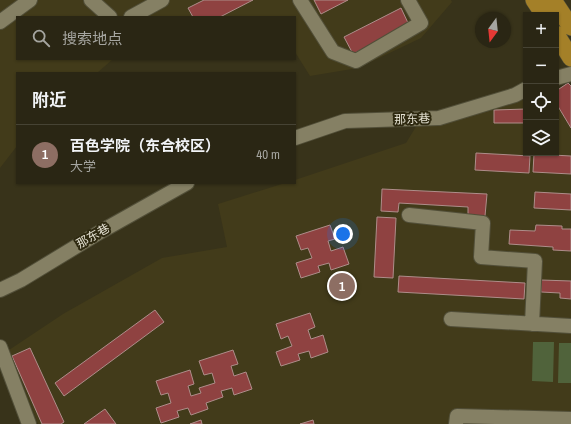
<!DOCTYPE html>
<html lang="zh">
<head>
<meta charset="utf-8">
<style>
	body { margin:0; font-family:"Archivo Narrow","Noto Sans SC",sans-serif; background:#322e1d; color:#f1f3f6 }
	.controls { position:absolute; right:12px; top:12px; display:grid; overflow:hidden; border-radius:0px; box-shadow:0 1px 3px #0004 }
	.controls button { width:36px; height:36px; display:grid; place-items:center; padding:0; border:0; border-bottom:1px solid #464334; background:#2a2614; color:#f1f3f6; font:20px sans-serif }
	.compass { position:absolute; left:475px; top:12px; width:36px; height:36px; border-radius:50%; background:#2a2614; box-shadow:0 1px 3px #0004; rotate:195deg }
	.you { position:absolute; left:343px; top:234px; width:14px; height:14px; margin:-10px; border:3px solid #fff; border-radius:50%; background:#1a73e8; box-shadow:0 0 0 6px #1a73e833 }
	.badge { display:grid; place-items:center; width:26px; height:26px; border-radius:50%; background:#ea580c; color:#fff; font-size:13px; font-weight:700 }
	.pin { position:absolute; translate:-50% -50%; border:2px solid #fff; box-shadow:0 1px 4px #0006 }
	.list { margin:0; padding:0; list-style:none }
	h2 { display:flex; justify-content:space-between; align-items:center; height:52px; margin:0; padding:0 16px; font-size:17px }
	h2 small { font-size:13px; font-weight:400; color:#a5a5a0 }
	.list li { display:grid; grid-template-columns:26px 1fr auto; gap:12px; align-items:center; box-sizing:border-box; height:60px; padding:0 16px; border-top:1px solid #464334 }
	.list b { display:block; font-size:15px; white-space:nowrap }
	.list p { margin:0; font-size:13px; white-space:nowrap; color:#a5a5a0 }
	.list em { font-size:13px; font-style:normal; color:#a5a5a0 }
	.icon { flex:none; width:22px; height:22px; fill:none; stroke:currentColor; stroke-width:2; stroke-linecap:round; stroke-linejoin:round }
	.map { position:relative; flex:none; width:571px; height:424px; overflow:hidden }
	.search { position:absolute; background:#2a2614; box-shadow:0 1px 3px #0004; left:16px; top:16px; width:280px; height:44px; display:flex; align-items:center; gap:10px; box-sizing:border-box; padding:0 14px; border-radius:0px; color:#a5a5a0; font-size:15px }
	.panel { position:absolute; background:#2a2614; box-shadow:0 1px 3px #0004; left:16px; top:72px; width:280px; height:112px; border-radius:0px }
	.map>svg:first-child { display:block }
	.built { fill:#423b1a }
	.green { fill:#50633b }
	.building { fill:#8f4241; stroke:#ae8d8a }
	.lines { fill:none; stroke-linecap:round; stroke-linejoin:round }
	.minor-casing { stroke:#524f39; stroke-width:16 }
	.major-casing { stroke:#524f39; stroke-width:18 }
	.minor { stroke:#858064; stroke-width:14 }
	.major { stroke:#a48028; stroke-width:17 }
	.labels { text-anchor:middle; stroke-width:4; stroke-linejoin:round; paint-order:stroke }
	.street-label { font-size:12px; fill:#e5e2d3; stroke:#2e2910 }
</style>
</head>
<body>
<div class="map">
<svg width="571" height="424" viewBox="0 0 571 424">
	<rect width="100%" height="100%" fill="#38331a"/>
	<path class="built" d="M0 0H451L452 2 421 38 358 68 310 76 295 52V17H17V59H113L97 73H17V146L0 168Z
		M526 96V153H556V104L571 126V424H38L9 350 63 314 162 258 227 247 218 204 285 183H295V180L406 143 417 125Z"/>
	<path class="green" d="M533 342H554L553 382 532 381Z
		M559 343H571V383H558Z"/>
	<path class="building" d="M204 0H253L220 17H193L188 8Z
		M314 0H348L321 14Z
		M401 8 409 25 353 54 344 37Z
		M568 83 571 86V128L556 103V91Z
		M526 109V123H494V110Z
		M476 153 530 156 529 173 475 170Z
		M534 154 571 156V174L533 172Z
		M382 189 487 194 485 216H468V207L399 203 398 212 381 211Z
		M535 192 571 194V210L534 208Z
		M377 217 396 218 393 278 374 277Z
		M330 225 335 239 328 241 331 251 343 247 349 264 331 270 329 263 318 266 320 272 301 278 296 263 312 258 308 248 301 250 296 236Z
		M536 225 562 226V229H571V251L553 250V247L509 244 510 230 535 231Z
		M399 276 525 283 524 299 398 292Z
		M541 280 571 281V299L560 298V293L541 292Z
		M155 310 164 322 64 396 55 383Z
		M310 313 315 327 308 330 311 339 323 335 328 352 311 358 309 351 298 354 300 360 281 366 276 352 292 346 288 336 281 339 276 324Z
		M30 348 64 422 61 424H42L12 356Z
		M233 350 238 364 231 366 234 376 246 372 252 389 234 395 232 388 221 391 223 397 206 403 208 409 191 415 188 408 177 411 179 417 161 423 156 408 171 403 168 393 161 395 156 381 190 370 194 384 188 386 191 396 201 393 199 388 215 383 212 373 204 375 199 361Z
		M105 409 116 424H84Z
		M201 420 202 424H190Z
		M313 420 314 424H300Z"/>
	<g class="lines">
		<g class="minor-casing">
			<path id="minor" d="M91 0 110 17
				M300 0 333 52 356 61 421 23 408 0
				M131 17 162 0
				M0 22 30 0
				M556 78 571 74
				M295 138 345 121 439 118 515 95 526 89
				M409 215 483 223 481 257 535 261 532 324
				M0 290 21 280 100 232 187 183
				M451 319 571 326
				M0 347 29 424
				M456 424 457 416 571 419"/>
		</g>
		<g class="major-casing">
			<path id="major" d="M534 0 544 15
				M553 0 571 27
				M556 34 571 58"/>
		</g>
		<use href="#minor" class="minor"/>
		<use href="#major" class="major"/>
	</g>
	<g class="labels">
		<g class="street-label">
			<text transform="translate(412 119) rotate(-2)" y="4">那东巷</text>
			<text transform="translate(93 236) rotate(-30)" y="4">那东巷</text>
		</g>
	</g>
</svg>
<div class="controls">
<button>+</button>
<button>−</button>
<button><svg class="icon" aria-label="locate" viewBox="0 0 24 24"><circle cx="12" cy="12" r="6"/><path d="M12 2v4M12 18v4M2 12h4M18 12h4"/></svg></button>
<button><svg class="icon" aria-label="layers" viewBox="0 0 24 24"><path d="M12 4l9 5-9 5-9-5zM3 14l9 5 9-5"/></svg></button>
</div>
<svg class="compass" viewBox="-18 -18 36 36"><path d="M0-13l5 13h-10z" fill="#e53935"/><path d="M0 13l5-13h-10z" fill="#a5a5a0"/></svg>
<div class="you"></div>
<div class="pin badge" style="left:342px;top:286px;background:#8d6e63">1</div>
<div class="search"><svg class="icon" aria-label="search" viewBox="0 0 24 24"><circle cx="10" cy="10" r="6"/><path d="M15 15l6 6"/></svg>搜索地点</div>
<section class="panel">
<h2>附近<small></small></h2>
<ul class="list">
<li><span class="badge" style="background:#8d6e63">1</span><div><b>百色学院（东合校区）</b><p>大学</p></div><em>40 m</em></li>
</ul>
</section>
</div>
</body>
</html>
